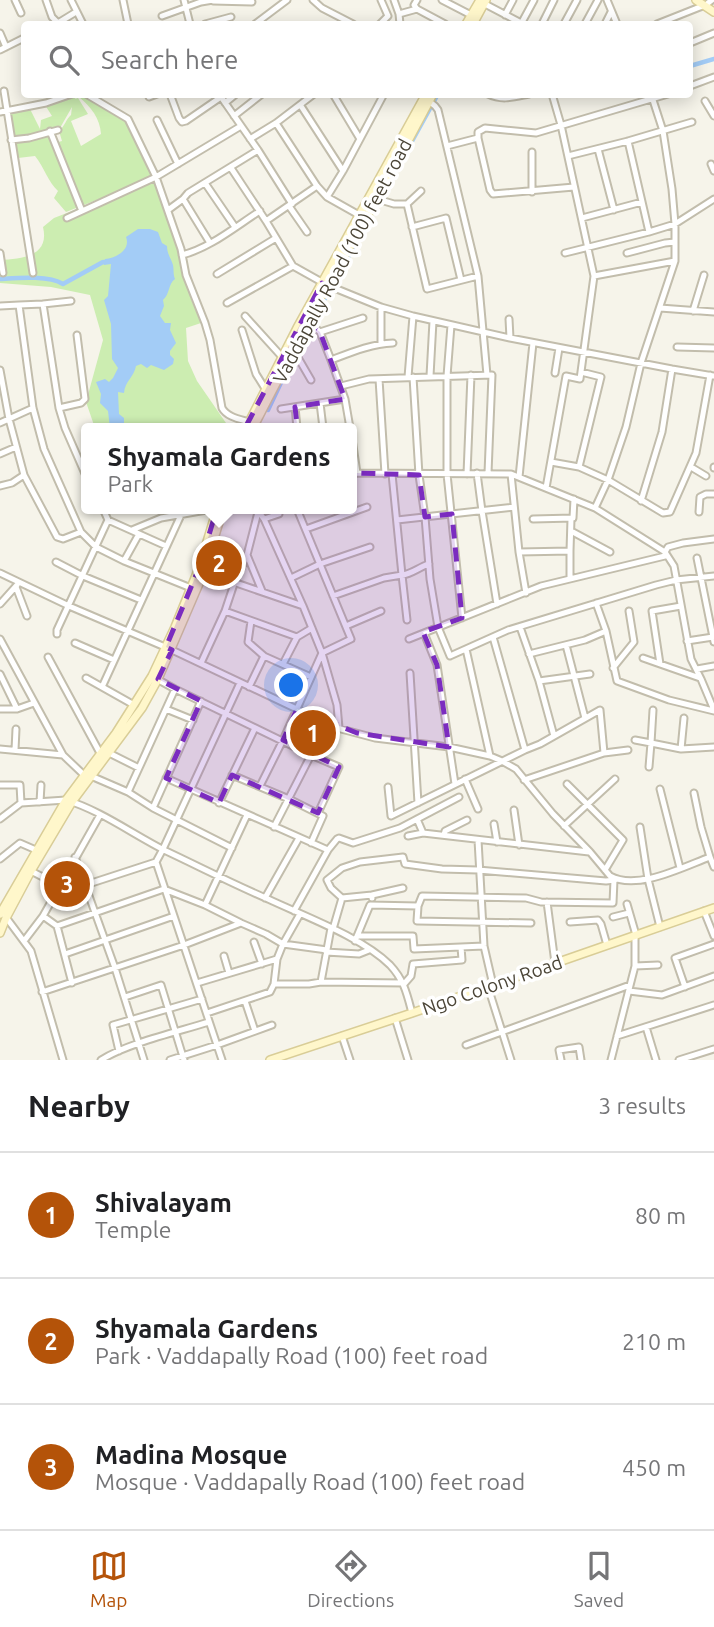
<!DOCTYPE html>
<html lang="en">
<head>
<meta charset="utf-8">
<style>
	body { margin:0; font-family:Ubuntu,sans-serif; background:#f6f6f6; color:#202124 }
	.you { position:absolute; left:292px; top:686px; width:24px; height:24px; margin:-18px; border:5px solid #fff; border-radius:50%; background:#1a73e8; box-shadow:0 0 0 10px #1a73e833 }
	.badge { display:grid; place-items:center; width:46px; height:46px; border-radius:50%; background:#b45309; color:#fff; font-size:23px; font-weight:700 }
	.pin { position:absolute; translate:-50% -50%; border:4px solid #fff; box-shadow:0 2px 7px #0006 }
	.popup { position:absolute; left:81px; top:423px; width:276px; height:91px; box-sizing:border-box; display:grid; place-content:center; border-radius:7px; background:#fff; filter:drop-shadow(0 2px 5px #0005); font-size:23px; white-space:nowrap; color:#757577 }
	.popup b { font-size:26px; color:#202124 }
	.popup::after { content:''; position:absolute; left:50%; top:100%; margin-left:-14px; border:14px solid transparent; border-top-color:#fff }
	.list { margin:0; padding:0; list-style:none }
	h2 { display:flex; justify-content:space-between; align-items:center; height:91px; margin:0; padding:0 28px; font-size:30px }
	h2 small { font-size:23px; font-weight:400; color:#757577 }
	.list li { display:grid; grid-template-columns:46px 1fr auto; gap:21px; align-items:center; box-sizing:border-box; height:126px; padding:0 28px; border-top:2px solid #e0e0e0 }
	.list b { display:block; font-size:26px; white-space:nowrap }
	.list p { margin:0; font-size:23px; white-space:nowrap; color:#757577 }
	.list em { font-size:23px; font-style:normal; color:#757577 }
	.icon { flex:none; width:38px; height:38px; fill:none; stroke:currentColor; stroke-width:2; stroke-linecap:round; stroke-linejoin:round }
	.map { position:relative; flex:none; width:714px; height:1060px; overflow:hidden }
	.search { position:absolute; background:#fff; box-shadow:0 4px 18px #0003; left:21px; right:21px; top:21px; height:77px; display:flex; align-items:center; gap:18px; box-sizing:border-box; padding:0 24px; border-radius:7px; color:#757577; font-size:26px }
	.sheet { height:469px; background:#fff }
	nav { display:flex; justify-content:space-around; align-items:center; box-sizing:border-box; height:98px; border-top:2px solid #e0e0e0; background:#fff; font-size:19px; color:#757577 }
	nav a { display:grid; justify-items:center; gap:4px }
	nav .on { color:#b45309 }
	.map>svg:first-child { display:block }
	.green { fill:#ccedb1 }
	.water { fill:#a3ccf6 }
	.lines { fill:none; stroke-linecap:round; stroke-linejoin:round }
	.canal { stroke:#a3ccf6; stroke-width:4.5 }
	.street-casing { stroke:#c2bdac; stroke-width:9 }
	.secondary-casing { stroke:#d9cd97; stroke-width:10 }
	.street { stroke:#fff; stroke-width:5 }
	.secondary { stroke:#fff7cb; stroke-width:7 }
	.marked { fill:#7b2cbf; fill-opacity:0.2; stroke:#7b2cbf; stroke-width:5; stroke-dasharray:14 9; stroke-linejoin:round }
	.labels { text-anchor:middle; stroke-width:7; stroke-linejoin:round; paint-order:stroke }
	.street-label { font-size:19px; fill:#4b4537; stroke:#fff }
</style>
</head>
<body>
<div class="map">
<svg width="714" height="1060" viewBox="0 0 714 1060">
	<rect width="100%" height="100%" fill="#f6f4ea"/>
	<path class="green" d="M81 95H86C96 107 113 108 124 119 132 126 148 164 153 175L132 186 66 212 54 198 58 191C48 182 44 167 35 156L18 158 14 141 50 133 55 143 62 141 59 131C65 126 66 119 71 115L72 107 60 128C45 132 27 140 12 136L9 111 30 109 40 129 41 120 52 116 45 105 76 97 75 99 78 98 88 114 71 121 81 146 101 134C100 118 91 107 79 97Z
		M154 179 178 249 191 299 201 323 186 328 188 361 197 381 226 423 239 428H95L86 402 103 340 90 295 51 287 0 283V260C22 259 50 256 43 227L54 218Z"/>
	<path class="water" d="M138 229H150L158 232 162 243 167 246C167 254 171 258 173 265 174 270 173 274 175 279 168 284 170 294 163 300L164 306 160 316 165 323H171L170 330 176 343 170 351V355L174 359 173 364 164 370 151 365 147 368 141 364 136 366C134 377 125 381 124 393L118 392 119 414 124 418V425L132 428H110L108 411 100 403 101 394 96 382 105 379 109 382 113 378 118 368 112 359 111 324 104 300 108 296 111 264 104 265 103 262 105 259C116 258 131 250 126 237Z"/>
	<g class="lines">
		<path class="canal" d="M690 66 714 59
			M400 163 438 94
			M0 279C17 278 48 275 63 284L103 262
			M268 410 286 372 308 335 325 298 369 220"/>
		<g class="street-casing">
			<path id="street" d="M15 0 21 13
				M46 0 52 17 58 23
				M71 0 83 24
				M123 0 128 24
				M184 0 190 24
				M313 0 322 8 353 24
				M394 0 399 14 400 24
				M417 0 414 5 417 9 445 24
				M442 0 471 15
				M607 0 617 24
				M213 1 252 2
				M708 3 712 0
				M485 4 523 24
				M399 14 417 9
				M505 15 513 0
				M162 16 201 2 213 0
				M58 23 76 12
				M205 24 231 17
				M255 24 287 0
				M380 24 388 16 381 0
				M521 24 534 0
				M542 24 554 0
				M564 24 577 0
				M585 24 598 0
				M605 24 611 12
				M657 24 705 5
				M0 33 6 47
				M690 43 714 33
				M0 50 24 38
				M690 86 714 77
				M4 91 33 273
				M86 94 128 119 156 177 181 249 186 275 205 323 210 340 222 408C227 417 239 419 249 422
				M170 94 179 118 182 122 186 121 221 97
				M219 94 258 150 292 204
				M333 94 360 139
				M488 94C502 101 514 97 529 94
				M149 97 157 94
				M705 101 714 116
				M430 102 435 106 438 110 478 276 487 375
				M225 103 236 94
				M301 106 343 171
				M0 112 46 103 72 94
				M234 116 262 94
				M157 120 178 164
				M276 123 317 186 327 197 359 215
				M50 131 82 211
				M250 139 276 123 314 94
				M11 140 29 138 58 130
				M628 141 649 232
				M447 146 478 138
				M598 149 614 210
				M568 156 628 141 692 122
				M711 164 714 171
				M231 168 266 221 293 266
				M205 183 235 227
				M574 187 493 194 490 190 478 138V132L485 128 536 133 668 94
				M532 192V152
				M327 197 343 171 384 94
				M183 199 210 243
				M377 199 394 204H407L421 191
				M407 204 427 289 478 276
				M289 206 307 232
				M168 210 183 199 188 193 258 150
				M67 218 156 177 241 126
				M582 218 642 202
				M266 221 317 186
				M412 227 446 218 461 280
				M0 253 3 273
				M565 253 649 232 675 224 714 199
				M627 253 665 243 675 242
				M182 255C210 248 235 227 260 211
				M217 274 276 238
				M594 276 675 261
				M71 301 43 304 59 408 65 428 86 476
				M227 303 293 266 327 285 381 307 413 316 510 338 672 369 714 376
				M19 305 43 304
				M0 306 19 305 33 408 44 449 81 532 96 547 124 561 191 588
				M381 307V343
				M660 308 714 312
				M693 311 704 275
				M245 316 283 358
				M509 319 510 338
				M308 321 320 332 331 360 345 399 350 428
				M451 325 447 376V474L462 618
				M242 330 256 374 266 390
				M320 332 363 318
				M677 347 714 348
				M293 349 311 380
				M331 360C352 352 371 344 393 343
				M0 370 9 419 24 475 57 537 63 539 81 532
				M555 373 559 348
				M430 376 433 321
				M408 377 413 316
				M413 377 419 475 425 517 430 579 438 627 450 656 508 630 656 585 676 580 714 576
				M379 379 385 474
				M341 386 369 379 492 375 488 473
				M320 403 323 428
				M295 407 297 428
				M59 408 81 403 85 399 77 335
				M281 409 345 399
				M0 423 33 408
				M352 439 357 473
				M0 454 16 447
				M551 462 579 467 608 480 663 513 670 512 696 453 710 375
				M579 467 601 377 581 372
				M691 467 706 476
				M714 468V467
				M477 473 482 511 497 604
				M467 474 471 375
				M511 474 519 552 570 551V578
				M352 475 357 473 511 474 595 508 665 552 668 547 683 543 714 539
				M519 477 533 343
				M0 486 12 483 24 475
				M546 488 566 376 580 379 594 276 561 125 552 94
				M641 501 662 432 672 369
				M595 508 608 480 626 427 641 363 675 261V224L672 189 663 131 653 100
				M258 511 264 519 303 606 322 653 351 639 297 509
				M699 512 700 497 706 494H714
				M264 519 279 514 276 509
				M533 519 573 518 574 499
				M108 520 166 546
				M397 520 514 507
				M306 529 367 507
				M132 530 161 518 212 509
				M571 531 610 552
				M570 551 571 519
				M519 552 526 593
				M247 555 262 591
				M697 558 714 642
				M124 561 139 534
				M56 562 83 576 141 600
				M204 572 303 606
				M0 573 69 606 172 650 324 722 341 729 375 738 449 747 490 756 502 761 516 769 553 814 590 852 610 876C637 891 683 867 710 857L714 867
				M291 578 320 564 370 547
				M16 587 27 616
				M333 596 384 578 402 575 392 474
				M596 603 606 631
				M0 604 17 585
				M225 611 297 637
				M407 620 402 575C412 574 419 567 429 564
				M251 621 248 642 264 656
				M346 626 381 611
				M520 627 539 681 554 736
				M424 633 437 665 455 784
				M57 634V630L108 520 103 509
				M493 637 525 750
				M0 639 63 755 84 775
				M409 639 541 586 665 556V552L674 566 691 659 701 679 714 710
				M687 641 713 637
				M75 643 114 660
				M566 645 585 718
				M466 649 490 756
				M322 653 337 705 339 728
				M529 654 585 640 606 631 617 681 669 700 714 711
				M48 657 100 753
				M643 658 660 664 652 611 681 606
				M201 663 225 611 235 581 247 555 258 512
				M283 664 297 637 312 628
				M660 664 700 678
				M613 668 634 642 629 611
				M697 669 714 666
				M410 673 418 803
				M0 674 17 709
				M86 678 134 705
				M155 678 175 689 311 755 339 767 318 813
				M539 681 590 674
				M102 687 181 515
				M249 687 264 656 311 677
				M0 709H17L34 703
				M166 709 193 720
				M653 710 651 743 681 749 714 747
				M635 740 651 743 649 767
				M0 749 63 755
				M681 749 684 718
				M15 750 16 729
				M109 753 139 768 175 689
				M604 753 628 750
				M232 775 289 799 323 816 311 843
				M91 776 128 792 153 808 232 848
				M166 778 328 850
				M465 779 478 809
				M567 784 623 840 605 870
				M0 785H20L21 803 66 800C100 810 134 835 166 851 200 867 233 884 268 899 304 916 362 937 390 965 404 980 407 994 412 1013
				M260 786 283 740 322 653
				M388 787 391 816 525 750 540 744 600 710 604 753 524 780
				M660 789 680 868
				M128 792 139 768
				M694 793 701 827 710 857
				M40 802 41 785
				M219 803 255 728
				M153 808 201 701
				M514 810 519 845
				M0 819 21 803
				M417 819 423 833 589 852
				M494 824 497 842
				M564 826 615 779
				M274 827 311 755
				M640 827 648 879 660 927
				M444 835 445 831 467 820
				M408 836 423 833
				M478 840 484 946 493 985
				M75 857 115 968 144 1060
				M0 859 20 843 36 850
				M31 871 60 886
				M58 889 70 890 156 862
				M372 895 342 898 331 888 327 880 342 868 360 862 403 857 405 864 442 869 478 870 606 881 615 880
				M265 898 299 838
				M372 898V895L403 888
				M547 902 555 963
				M627 904 636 935
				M205 905 247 815
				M418 906 422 896 526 898 541 902 613 903 614 880
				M294 911 328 850 337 839 339 838 353 843 400 828 459 797
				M704 911 714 936
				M5 916 31 951 63 1060
				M43 916 57 926 164 889 205 905 241 923 266 934 283 944 327 950
				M613 917 629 913
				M570 922 598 920 601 924 607 945
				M57 926 72 983
				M333 929 342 898
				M357 936H413L414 949 484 946
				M24 941 43 916 100 815
				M355 941 370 905 418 906 417 921 531 923
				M254 942 262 964
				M326 952 359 954 369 950
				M65 954 174 916
				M224 956 229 973
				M635 966 658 965
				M321 982 331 928
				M197 983 277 959 283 944 300 914
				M274 984H309L321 982 404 983
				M404 984 411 976 413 964 462 960 461 947
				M488 987 511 1060
				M685 987 675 958 714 944
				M629 991 662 995 714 976
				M42 992 184 945 241 923
				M125 997 161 985 184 1060
				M245 1001 255 1031
				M207 1013 270 992 274 984 277 959
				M395 1018 408 1060
				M646 1027 656 1060
				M342 1036 350 1060
				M617 1036 714 1005
				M466 1045 630 985
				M119 1051 113 1025 202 999
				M101 1060C128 1043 177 1032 209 1022
				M170 1060 217 1045 272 1025
				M222 1060 156 862 163 849 240 683
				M561 1060 559 1050 579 1047 581 1060
				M611 1060 635 966V936
				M679 1060 714 1049"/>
		</g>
		<g class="secondary-casing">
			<path id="secondary" d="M696 0 714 12
				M466 24 480 0
				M473 24 486 0
				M246 428 297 328 426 94
				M253 428 327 285 377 199 433 94
				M0 914 66 800 116 733 152 676 175 627 199 568 217 509
				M0 933 6 918 31 871 72 802 142 708 158 679 204 572 223 509
				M270 1060 412 1013 714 908"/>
		</g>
		<use href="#street" class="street"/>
		<use href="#secondary" class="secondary"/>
	</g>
	<path class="marked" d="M322 283 327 285 307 322 320 332 345 399 295 407 304 484 357 473 419 475 425 517 452 514 462 618 423 632 437 665 449 747 357 733 297 709 283 740 339 767 318 813 232 775 219 803 166 778 201 701 158 679 172 650 166 647 199 568 236 445Z"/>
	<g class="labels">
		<g class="street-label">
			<text transform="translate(342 261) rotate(-62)" y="7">Vaddapally Road (100) feet road</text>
			<text transform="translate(492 985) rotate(-19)" y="7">Ngo Colony Road</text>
		</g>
	</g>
</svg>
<div class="you"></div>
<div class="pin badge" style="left:313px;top:733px">1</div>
<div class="pin badge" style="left:219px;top:563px">2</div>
<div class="popup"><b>Shyamala Gardens</b>Park</div>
<div class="pin badge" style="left:67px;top:884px">3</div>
<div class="search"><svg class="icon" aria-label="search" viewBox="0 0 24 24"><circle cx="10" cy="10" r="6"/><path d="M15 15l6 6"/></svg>Search here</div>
</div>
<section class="sheet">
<h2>Nearby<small>3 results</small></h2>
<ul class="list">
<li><span class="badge">1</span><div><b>Shivalayam</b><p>Temple</p></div><em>80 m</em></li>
<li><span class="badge">2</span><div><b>Shyamala Gardens</b><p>Park · Vaddapally Road (100) feet road</p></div><em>210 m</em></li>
<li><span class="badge">3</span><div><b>Madina Mosque</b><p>Mosque · Vaddapally Road (100) feet road</p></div><em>450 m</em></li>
</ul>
</section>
<nav>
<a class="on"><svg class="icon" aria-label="map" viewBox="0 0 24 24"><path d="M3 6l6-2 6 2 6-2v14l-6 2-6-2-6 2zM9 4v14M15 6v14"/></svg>Map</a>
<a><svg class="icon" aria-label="directions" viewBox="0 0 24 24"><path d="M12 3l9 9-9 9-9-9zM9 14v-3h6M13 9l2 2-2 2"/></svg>Directions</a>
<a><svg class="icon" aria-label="saved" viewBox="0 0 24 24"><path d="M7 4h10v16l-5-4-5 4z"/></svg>Saved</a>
</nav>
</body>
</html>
